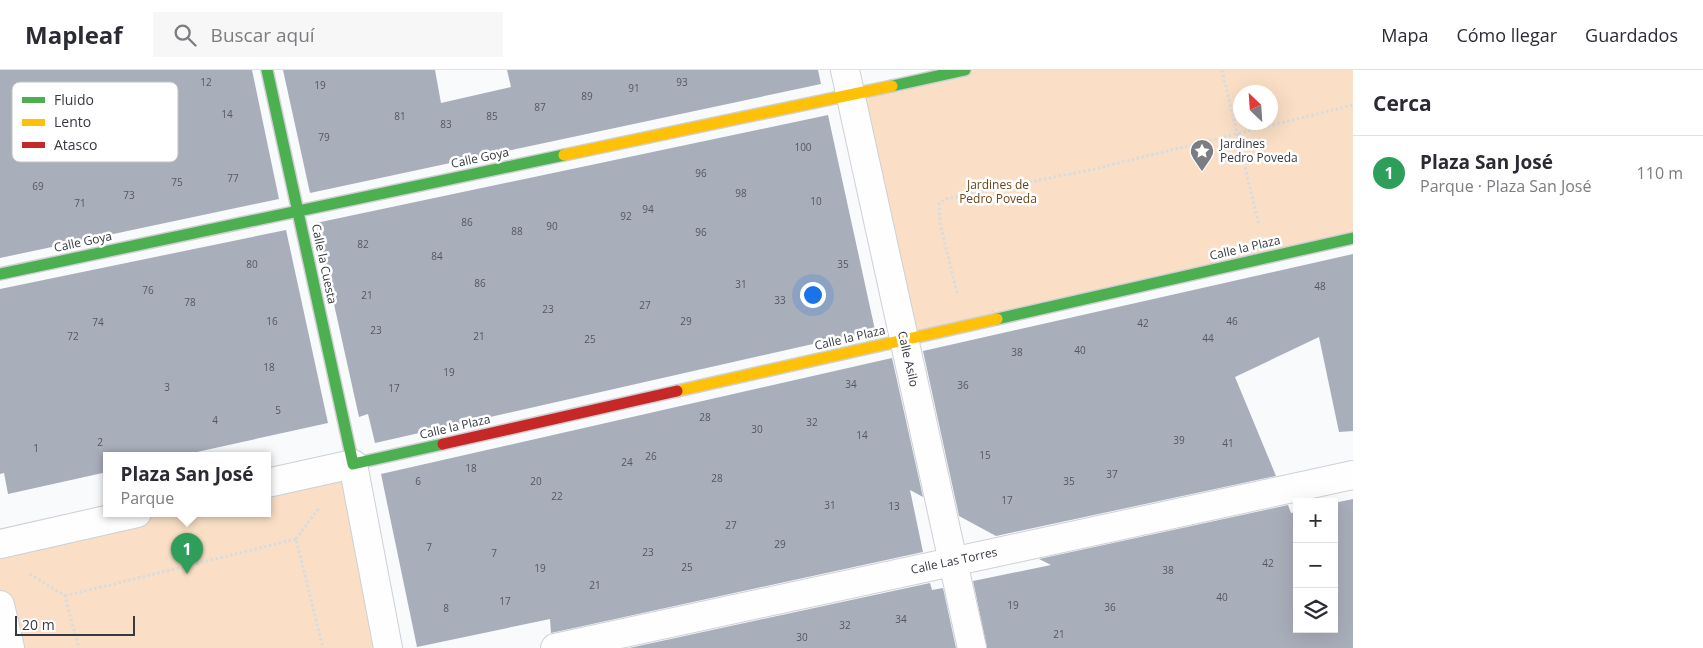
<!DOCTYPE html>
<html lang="es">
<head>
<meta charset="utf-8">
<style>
	body { margin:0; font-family:"Open Sans",sans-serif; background:#f7f7f7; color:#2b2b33 }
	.controls { position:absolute; right:15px; bottom:15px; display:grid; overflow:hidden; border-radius:0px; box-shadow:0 5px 20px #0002 }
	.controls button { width:45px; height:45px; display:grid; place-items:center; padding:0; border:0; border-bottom:1px solid #e1e1e2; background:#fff; color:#2b2b33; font:25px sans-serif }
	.compass { position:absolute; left:1233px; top:15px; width:45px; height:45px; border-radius:50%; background:#fff; box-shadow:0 5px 20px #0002; rotate:335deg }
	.scale { position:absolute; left:15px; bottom:12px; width:120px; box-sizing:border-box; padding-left:5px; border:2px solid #373a41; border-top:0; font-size:14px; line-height:18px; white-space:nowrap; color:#373a41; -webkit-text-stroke:4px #fff; paint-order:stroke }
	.you { position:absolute; left:812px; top:224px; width:18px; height:18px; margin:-12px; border:4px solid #fff; border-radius:50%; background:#1a73e8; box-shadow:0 0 0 8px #1a73e833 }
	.badge { display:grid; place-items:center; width:32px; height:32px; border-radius:50%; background:#1a73e8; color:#fff; font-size:16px; font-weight:700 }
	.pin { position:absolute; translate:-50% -41px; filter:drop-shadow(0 1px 2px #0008) }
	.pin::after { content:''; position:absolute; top:26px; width:18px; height:15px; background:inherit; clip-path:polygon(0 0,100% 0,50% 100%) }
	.popup { position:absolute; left:103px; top:382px; width:168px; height:65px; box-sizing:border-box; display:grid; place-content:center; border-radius:0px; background:#fff; filter:drop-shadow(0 1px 4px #0005); font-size:16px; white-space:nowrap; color:#7c7c81 }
	.popup b { font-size:19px; color:#2b2b33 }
	.popup::after { content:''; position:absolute; left:50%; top:100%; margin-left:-10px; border:10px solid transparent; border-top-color:#fff }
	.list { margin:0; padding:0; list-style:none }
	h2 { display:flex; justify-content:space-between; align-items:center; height:65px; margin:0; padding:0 20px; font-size:21px }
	h2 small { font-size:16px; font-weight:400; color:#7c7c81 }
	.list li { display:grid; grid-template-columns:32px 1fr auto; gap:15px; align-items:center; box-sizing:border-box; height:75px; padding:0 20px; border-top:1px solid #e1e1e2 }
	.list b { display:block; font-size:19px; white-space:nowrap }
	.list p { margin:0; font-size:16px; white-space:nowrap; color:#7c7c81 }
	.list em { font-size:16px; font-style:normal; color:#7c7c81 }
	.icon { flex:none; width:28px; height:28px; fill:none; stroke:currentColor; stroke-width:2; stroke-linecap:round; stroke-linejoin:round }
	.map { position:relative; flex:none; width:1353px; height:578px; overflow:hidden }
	header { display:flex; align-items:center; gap:30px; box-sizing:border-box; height:70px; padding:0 25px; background:#fff; border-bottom:1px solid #e1e1e2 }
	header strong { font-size:24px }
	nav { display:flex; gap:28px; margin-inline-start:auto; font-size:18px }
	.search { width:350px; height:45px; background:#f7f7f7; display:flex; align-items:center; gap:12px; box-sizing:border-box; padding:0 18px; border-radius:0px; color:#7c7c81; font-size:19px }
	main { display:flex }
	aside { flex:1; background:#fff }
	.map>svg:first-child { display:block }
	.green { fill:#fadfc6; fill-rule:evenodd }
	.building { fill:#a9aebb }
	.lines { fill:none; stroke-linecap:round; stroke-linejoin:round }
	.street-casing { stroke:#ced0d5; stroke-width:30 }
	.fast-casing { stroke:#ced0d5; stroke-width:14 }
	.slow-casing { stroke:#ced0d5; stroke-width:14 }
	.jam-casing { stroke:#ced0d5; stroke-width:14 }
	.path { stroke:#d9dbdc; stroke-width:3; stroke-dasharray:2.5 2.5; stroke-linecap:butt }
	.street { stroke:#fefeff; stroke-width:28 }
	.fast { stroke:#4caf50; stroke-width:11 }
	.slow { stroke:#ffc107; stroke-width:11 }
	.jam { stroke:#c62828; stroke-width:11 }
	.labels { text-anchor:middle; stroke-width:5; stroke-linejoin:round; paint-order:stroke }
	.number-label { font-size:10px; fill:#545760 }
	.poi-label { font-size:12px; fill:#373a41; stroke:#fff; text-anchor:start }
	.street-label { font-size:12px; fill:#373a41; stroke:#fff }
	.park-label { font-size:12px; fill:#6d4415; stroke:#fff }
	.key { fill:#fff; stroke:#c3c4c6; stroke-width:1 }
	.key-label { font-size:14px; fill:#373a41 }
</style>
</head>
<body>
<header>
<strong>Mapleaf</strong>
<div class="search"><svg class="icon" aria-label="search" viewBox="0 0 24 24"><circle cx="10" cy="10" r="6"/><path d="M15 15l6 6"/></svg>Buscar aquí</div>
<nav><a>Mapa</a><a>Cómo llegar</a><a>Guardados</a></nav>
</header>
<main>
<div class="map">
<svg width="1353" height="578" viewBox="0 0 1353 578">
	<rect width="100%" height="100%" fill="#f8fafc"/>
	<path class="green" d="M965 0H1353V168L904 270 853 24ZM1240 22H1270V52H1240Z
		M353 394 389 578H10L0 534V474L137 443H267V413Z"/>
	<path class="building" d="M0 0H252L279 129 0 188Z
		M283 0H435L441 33 511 17 507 0H818L821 14 310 123Z
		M828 45 875 260 375 373 368 344 359 347 316 153Z
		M286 160 328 353 183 385H107V402L8 424 4 403 0 404V219Z
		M1353 184V361L1339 362 1319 267 1235 307 1276 406 996 466 959 446 923 281Z
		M892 288 923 427 910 420 923 482 551 563 550 549 417 577 381 404Z
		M1353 429V578H987L973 511 1051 495 1039 489 1288 435 1291 443 1297 442V559H1334V433Z
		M930 513 932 520 943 518 956 578H629Z"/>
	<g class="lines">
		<g class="street-casing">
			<path id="street" d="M845 0 972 578
				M267 413 353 394 388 578
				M0 474 137 443
				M0 535 10 578
				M555 578 1353 405"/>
		</g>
		<g class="fast-casing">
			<path id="fast" d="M267 0 353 394 443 374
				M892 16 965 0
				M0 204 564 85
				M997 249 1353 168"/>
		</g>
		<g class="slow-casing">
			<path id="slow" d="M564 85 892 16
				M677 321 997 249"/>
		</g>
		<g class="jam-casing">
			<path id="jam" d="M443 374 677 321"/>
		</g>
		<path class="path" d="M1222 0 1259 155
			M957 223 940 153 939 133 946 129 1090 100 1353 35
			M296 469 319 438
			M30 504 65 526 79 578
			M65 526 296 469 323 578"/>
		<use href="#street" class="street"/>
		<use href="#fast" class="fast"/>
		<use href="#slow" class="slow"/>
		<use href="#jam" class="jam"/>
	</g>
	<defs>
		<g id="sight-pin" transform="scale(1.25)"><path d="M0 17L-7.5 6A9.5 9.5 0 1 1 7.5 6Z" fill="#7b7d82" stroke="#fff"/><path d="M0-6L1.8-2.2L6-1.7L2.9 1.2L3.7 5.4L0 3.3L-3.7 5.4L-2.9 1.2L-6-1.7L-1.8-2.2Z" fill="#fff"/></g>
	</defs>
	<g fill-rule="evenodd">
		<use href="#sight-pin" x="1202" y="81"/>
	</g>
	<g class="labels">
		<g class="number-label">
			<text x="206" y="16">12</text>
			<text x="682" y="16">93</text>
			<text x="320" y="19">19</text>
			<text x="634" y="22">91</text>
			<text x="587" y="30">89</text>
			<text x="540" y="41">87</text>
			<text x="227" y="48">14</text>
			<text x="400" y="50">81</text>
			<text x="492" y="50">85</text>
			<text x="446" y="58">83</text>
			<text x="324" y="71">79</text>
			<text x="803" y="81">100</text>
			<text x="701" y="107">96</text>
			<text x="233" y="112">77</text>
			<text x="177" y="116">75</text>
			<text x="38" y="120">69</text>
			<text x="741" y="127">98</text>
			<text x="129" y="129">73</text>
			<text x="816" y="135">10</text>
			<text x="80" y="137">71</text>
			<text x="648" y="143">94</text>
			<text x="626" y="150">92</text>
			<text x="467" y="156">86</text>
			<text x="552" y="160">90</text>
			<text x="517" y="165">88</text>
			<text x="701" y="166">96</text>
			<text x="363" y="178">82</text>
			<text x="437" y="190">84</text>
			<text x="252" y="198">80</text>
			<text x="843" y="198">35</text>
			<text x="480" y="217">86</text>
			<text x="741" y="218">31</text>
			<text x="1320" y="220">48</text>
			<text x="148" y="224">76</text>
			<text x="367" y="229">21</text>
			<text x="780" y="234">33</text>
			<text x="190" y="236">78</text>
			<text x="645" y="239">27</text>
			<text x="548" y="243">23</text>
			<text x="272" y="255">16</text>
			<text x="686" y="255">29</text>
			<text x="1232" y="255">46</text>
			<text x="98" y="256">74</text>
			<text x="1143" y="257">42</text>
			<text x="376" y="264">23</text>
			<text x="73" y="270">72</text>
			<text x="479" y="270">21</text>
			<text x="1208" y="272">44</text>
			<text x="590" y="273">25</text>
			<text x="1080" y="284">40</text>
			<text x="1017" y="286">38</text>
			<text x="269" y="301">18</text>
			<text x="449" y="306">19</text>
			<text x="851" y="318">34</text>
			<text x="963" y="319">36</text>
			<text x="167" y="321">3</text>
			<text x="394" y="322">17</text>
			<text x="278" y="344">5</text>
			<text x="705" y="351">28</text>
			<text x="215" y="354">4</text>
			<text x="812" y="356">32</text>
			<text x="757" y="363">30</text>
			<text x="862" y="369">14</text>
			<text x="1179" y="374">39</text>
			<text x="100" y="376">2</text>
			<text x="1228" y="377">41</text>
			<text x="36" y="382">1</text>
			<text x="985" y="389">15</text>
			<text x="651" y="390">26</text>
			<text x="627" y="396">24</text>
			<text x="471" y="402">18</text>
			<text x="1112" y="408">37</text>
			<text x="717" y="412">28</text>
			<text x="418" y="415">6</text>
			<text x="536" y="415">20</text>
			<text x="1069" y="415">35</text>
			<text x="557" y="430">22</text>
			<text x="1007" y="434">17</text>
			<text x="830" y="439">31</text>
			<text x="894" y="440">13</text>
			<text x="731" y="459">27</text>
			<text x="780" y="478">29</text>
			<text x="429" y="481">7</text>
			<text x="648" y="486">23</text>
			<text x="494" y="487">7</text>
			<text x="1268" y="497">42</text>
			<text x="687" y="501">25</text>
			<text x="540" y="502">19</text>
			<text x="1168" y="504">38</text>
			<text x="595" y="519">21</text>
			<text x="1222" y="531">40</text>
			<text x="505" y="535">17</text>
			<text x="1013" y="539">19</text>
			<text x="1110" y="541">36</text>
			<text x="446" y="542">8</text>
			<text x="901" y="553">34</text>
			<text x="845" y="559">32</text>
			<text x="1059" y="568">21</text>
			<text x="802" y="571">30</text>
		</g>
		<g class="poi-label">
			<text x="1220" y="78">Jardines<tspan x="1220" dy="14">Pedro Poveda</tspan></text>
		</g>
		<g class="street-label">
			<text transform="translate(480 88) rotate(-12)" y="4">Calle Goya</text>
			<text transform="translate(83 172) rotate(-12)" y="4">Calle Goya</text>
			<text transform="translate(1245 178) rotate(-13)" y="4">Calle la Plaza</text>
			<text transform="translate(324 194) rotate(78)" y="4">Calle la Cuesta</text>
			<text transform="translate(850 268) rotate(-13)" y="4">Calle la Plaza</text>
			<text transform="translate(908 289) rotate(77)" y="4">Calle Asilo</text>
			<text transform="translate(455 357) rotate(-13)" y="4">Calle la Plaza</text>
			<text transform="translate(954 491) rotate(-12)" y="4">Calle Las Torres</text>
		</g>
		<g class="park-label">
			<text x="998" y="119">Jardines de<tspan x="998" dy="14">Pedro Poveda</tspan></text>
		</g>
	</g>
	<rect x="12" y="12" width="166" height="80" rx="8" class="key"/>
	<rect x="22" y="27" width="23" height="6" fill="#4caf50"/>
	<rect x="22" y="49" width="23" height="7" fill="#ffc107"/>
	<rect x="22" y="72" width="23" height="6" fill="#c62828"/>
	<g class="key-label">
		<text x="54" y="35">Fluido</text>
		<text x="54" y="57">Lento</text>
		<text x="54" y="80">Atasco</text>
	</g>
</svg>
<div class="controls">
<button>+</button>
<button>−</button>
<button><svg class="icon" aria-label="layers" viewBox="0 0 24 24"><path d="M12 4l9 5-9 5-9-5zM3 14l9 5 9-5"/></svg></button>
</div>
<svg class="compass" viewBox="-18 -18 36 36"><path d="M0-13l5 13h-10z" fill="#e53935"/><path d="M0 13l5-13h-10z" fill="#7c7c81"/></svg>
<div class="scale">20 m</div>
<div class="you"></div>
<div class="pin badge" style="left:187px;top:504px;background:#2e9e5b">1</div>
<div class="popup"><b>Plaza San José</b>Parque</div>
</div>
<aside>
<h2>Cerca<small></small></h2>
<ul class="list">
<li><span class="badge" style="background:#2e9e5b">1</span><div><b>Plaza San José</b><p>Parque · Plaza San José</p></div><em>110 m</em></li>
</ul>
</aside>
</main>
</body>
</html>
